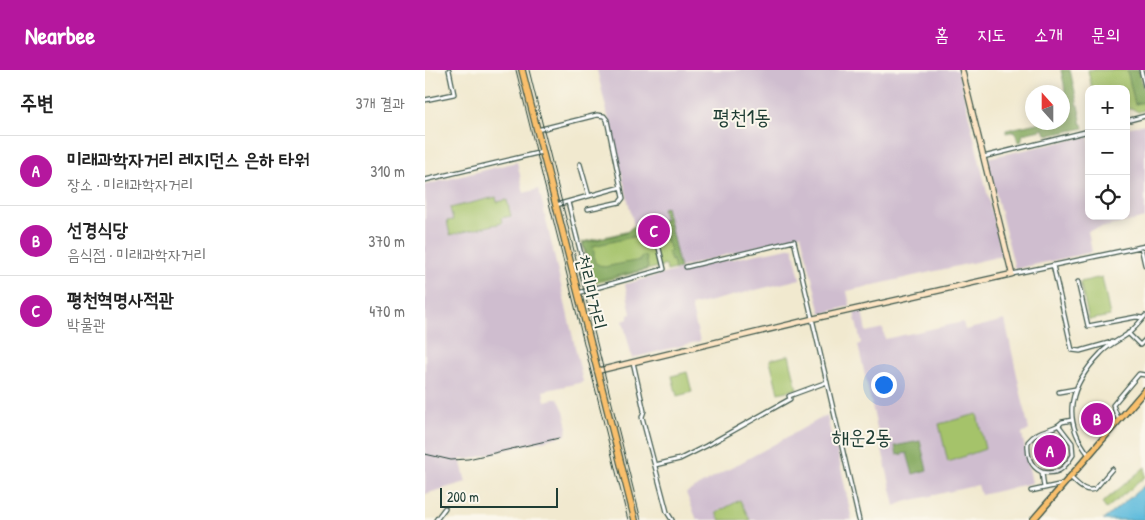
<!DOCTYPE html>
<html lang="ko">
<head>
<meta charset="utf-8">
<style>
	body { margin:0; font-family:"Patrick Hand","Poor Story",sans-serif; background:#f6f6f6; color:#222 }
	.controls { position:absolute; right:15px; top:15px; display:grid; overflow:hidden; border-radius:10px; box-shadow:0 2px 12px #0003 }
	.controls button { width:45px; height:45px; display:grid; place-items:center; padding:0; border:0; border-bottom:1px solid #e0e0e0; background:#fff; color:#222; font:25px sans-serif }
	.compass { position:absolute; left:600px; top:15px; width:45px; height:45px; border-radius:50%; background:#fff; box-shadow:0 2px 12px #0003; rotate:339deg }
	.scale { position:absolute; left:15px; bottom:12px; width:118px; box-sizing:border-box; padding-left:5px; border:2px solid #1f3d34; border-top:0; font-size:14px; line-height:18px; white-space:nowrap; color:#1f3d34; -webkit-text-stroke:4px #fbf7ec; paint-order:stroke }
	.you { position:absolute; left:458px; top:314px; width:18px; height:18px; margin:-12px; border:4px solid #fff; border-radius:50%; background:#1a73e8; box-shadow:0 0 0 8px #1a73e833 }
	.badge { display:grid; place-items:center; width:32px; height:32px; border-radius:50%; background:#b5179e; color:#fff; font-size:16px; font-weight:700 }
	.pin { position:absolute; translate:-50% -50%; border:2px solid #fff; box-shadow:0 1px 5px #0006 }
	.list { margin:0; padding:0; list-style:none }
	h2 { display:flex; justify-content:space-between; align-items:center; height:65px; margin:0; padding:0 20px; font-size:21px }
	h2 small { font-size:16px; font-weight:400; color:#767676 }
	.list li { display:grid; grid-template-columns:32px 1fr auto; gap:15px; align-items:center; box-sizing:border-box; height:70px; padding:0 20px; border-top:1px solid #e0e0e0 }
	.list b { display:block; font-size:19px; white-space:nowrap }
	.list p { margin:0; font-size:16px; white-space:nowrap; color:#767676 }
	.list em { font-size:16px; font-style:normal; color:#767676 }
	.icon { flex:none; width:28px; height:28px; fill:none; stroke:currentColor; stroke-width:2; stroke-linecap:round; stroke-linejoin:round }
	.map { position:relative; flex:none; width:720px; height:450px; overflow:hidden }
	header { display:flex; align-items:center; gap:30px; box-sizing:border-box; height:70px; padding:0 25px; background:#b5179e; color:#fff }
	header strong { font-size:24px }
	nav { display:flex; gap:28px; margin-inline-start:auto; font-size:18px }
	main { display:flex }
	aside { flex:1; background:#fff }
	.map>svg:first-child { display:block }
	.industrial { fill:#cfbdcf }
	.green { fill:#a5c36a; stroke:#62804f }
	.forest { fill:#84a95e; stroke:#527349 }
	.water { fill:#5ebbdc; stroke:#3e7c88 }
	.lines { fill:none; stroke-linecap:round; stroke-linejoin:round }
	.street-casing { stroke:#3e574b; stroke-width:5.5 }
	.secondary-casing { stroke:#3e574b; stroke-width:7 }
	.primary-casing { stroke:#3e574b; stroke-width:8 }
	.highway-casing { stroke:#3e574b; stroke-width:8 }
	.street { stroke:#fff; stroke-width:3 }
	.secondary { stroke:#fde5c4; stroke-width:4.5 }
	.primary { stroke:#f9bf6c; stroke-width:5 }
	.highway { stroke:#f9bf6c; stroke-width:5.5 }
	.tram { stroke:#1f3d34; stroke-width:1 }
	.rail { stroke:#1f3d34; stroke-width:1 }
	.labels { text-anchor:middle; stroke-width:4; stroke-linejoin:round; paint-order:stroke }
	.street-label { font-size:19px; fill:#1f3d34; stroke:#fbf7ec }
	.quarter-label { font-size:21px; fill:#1f3d34; stroke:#fbf7ec }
</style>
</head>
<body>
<header>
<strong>Nearbee</strong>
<nav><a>홈</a><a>지도</a><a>소개</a><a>문의</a></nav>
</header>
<main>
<aside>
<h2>주변<small>3개 결과</small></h2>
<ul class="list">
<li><span class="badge">A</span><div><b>미래과학자거리 레지던스 은하 타워</b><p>장소 · 미래과학자거리</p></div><em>310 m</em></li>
<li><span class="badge">B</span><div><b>선경식당</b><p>음식점 · 미래과학자거리</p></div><em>370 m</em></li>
<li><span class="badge">C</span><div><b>평천혁명사적관</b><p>박물관</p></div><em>470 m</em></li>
</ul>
</aside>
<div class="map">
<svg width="720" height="450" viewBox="0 0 720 450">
	<rect width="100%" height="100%" fill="#fbf7ec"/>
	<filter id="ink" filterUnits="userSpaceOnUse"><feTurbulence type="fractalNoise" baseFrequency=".02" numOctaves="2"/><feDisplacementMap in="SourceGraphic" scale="10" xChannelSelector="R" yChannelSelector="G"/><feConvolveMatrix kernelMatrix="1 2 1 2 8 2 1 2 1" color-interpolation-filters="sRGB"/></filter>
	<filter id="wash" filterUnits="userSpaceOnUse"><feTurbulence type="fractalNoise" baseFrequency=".0096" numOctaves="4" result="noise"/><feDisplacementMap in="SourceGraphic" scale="20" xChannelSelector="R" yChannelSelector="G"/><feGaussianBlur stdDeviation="1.12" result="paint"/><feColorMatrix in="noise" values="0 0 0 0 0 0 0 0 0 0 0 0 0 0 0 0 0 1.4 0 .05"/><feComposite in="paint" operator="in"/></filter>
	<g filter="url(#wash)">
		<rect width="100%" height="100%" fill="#f1e9cf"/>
		<path class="industrial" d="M172 0H533L577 186 422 221 425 236 396 244 376 164 254 198 210 160Z
			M720 54V148L663 161 667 182 590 199 562 88 664 66V146H701V58Z
			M92 92 99 123 114 119 158 312 118 321 120 331 133 328 139 341 142 353 141 365 45 389H35L41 412 0 424V115Z
			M368 177 375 209 266 236 275 271 207 288 198 251 203 249V245L206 244 200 214 258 199Z
			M437 241 441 262 458 258 460 269 538 252 540 260 580 250 604 360 597 364 607 413 556 425 553 415 479 432 470 436 433 275 436 273 429 243Z
			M402 345 408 375 411 374 427 450H272L261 423Z"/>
		<path class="green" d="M663 0H702L710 34 719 32 720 40 713 42 706 38 701 39V19H667Z
			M71 127 72 132 82 130 86 146 76 148 77 153 25 165 22 151 28 150 25 138Z
			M242 149 254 198 242 201 241 195 167 214 157 172 209 160 218 154Z
			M677 207 685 246 664 250 655 212Z
			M364 285 372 319 353 323 345 290Z
			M262 302 267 322 252 326 247 306Z
			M552 344 560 379 523 392 514 354Z
			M720 397V407L681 439 677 433Z
			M315 430 325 450H295L291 443Z"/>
		<path class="forest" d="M636 0H645L656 49 655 50 656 54H658L659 58 625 65 621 64 619 59 598 64 596 72H593L590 61 581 63V60L612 53 638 52V46L641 45 642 43 639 14Z
			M702 0H714L720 24 719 32 710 34Z
			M241 137 255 199 250 200 248 190 246 191 243 182 246 180 241 171 237 151 240 150 237 138Z
			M233 149V152L219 155 220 164 168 176C170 183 168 187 170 193L179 197 216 190V187L221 186 223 197 222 199 169 211 167 210 158 173 201 163C209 153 220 152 233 149Z
			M495 371 502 400 488 404 482 383 472 385 470 376Z"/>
		<path class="water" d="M720 415V450H678Z"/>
	</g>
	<g filter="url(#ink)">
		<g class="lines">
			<g class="street-casing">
				<path id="street" d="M716 0 720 16
					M0 30 29 24 24 0
					M701 51 720 46
					M112 60 172 45 179 46 182 50 198 128 195 132 163 139
					M558 87 664 61
					M155 94 164 126
					M0 110 117 82
					M143 132 165 220
					M131 135 196 117
					M716 177 720 195
					M628 195 647 280 655 281 687 272
					M261 197 369 171 434 450
					M587 204 720 176
					M653 212 663 256 711 247 718 248
					M153 223 239 199 233 174
					M703 263 715 275 720 270
					M208 292 219 341 217 347 242 442 247 450
					M634 322 651 319
					M694 351 688 335 714 304 720 305
					M664 385C635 348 645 315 676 283 684 274 695 270 704 263 710 258 715 252 720 246
					M230 395 255 389 281 376 365 329 364 326 402 312
					M617 402C633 405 639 399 648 385L647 373 634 356
					M645 407C653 414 659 423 670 419L687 399
					M619 418 617 402C605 397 602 384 603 372 615 357 630 361 637 352L647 350
					M606 421 638 414
					M11 450 20 438"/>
			</g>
			<g class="secondary-casing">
				<path id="secondary" d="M172 301 387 249 587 204 537 0"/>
			</g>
			<g class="primary-casing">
				<path id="primary" d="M608 450 720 320"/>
			</g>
			<g class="highway-casing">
				<path id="highway" d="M97 0 210 450"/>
			</g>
			<use href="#street" class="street"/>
			<use href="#secondary" class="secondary"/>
			<use href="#primary" class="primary"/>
			<use href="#highway" class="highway"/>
			<path class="tram" d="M91 0 203 450
				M104 0 216 450"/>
			<path class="rail" d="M0 384 26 390 43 389 134 368"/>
		</g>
	</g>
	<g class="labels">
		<g class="street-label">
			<text transform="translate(167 222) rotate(76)" y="7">천리마거리</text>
		</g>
		<g class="quarter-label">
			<text x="317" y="54">평천1동</text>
			<text x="437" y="374">해운2동</text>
		</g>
	</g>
</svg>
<div class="controls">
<button>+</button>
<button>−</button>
<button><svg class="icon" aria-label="locate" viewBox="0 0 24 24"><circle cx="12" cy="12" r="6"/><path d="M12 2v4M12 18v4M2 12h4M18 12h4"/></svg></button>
</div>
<svg class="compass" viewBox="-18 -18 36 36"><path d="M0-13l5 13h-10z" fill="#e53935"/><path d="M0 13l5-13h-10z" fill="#767676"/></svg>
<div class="scale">200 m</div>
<div class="you"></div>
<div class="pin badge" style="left:625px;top:381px">A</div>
<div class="pin badge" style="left:672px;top:349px">B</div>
<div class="pin badge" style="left:229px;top:161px">C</div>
</div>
</main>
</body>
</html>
